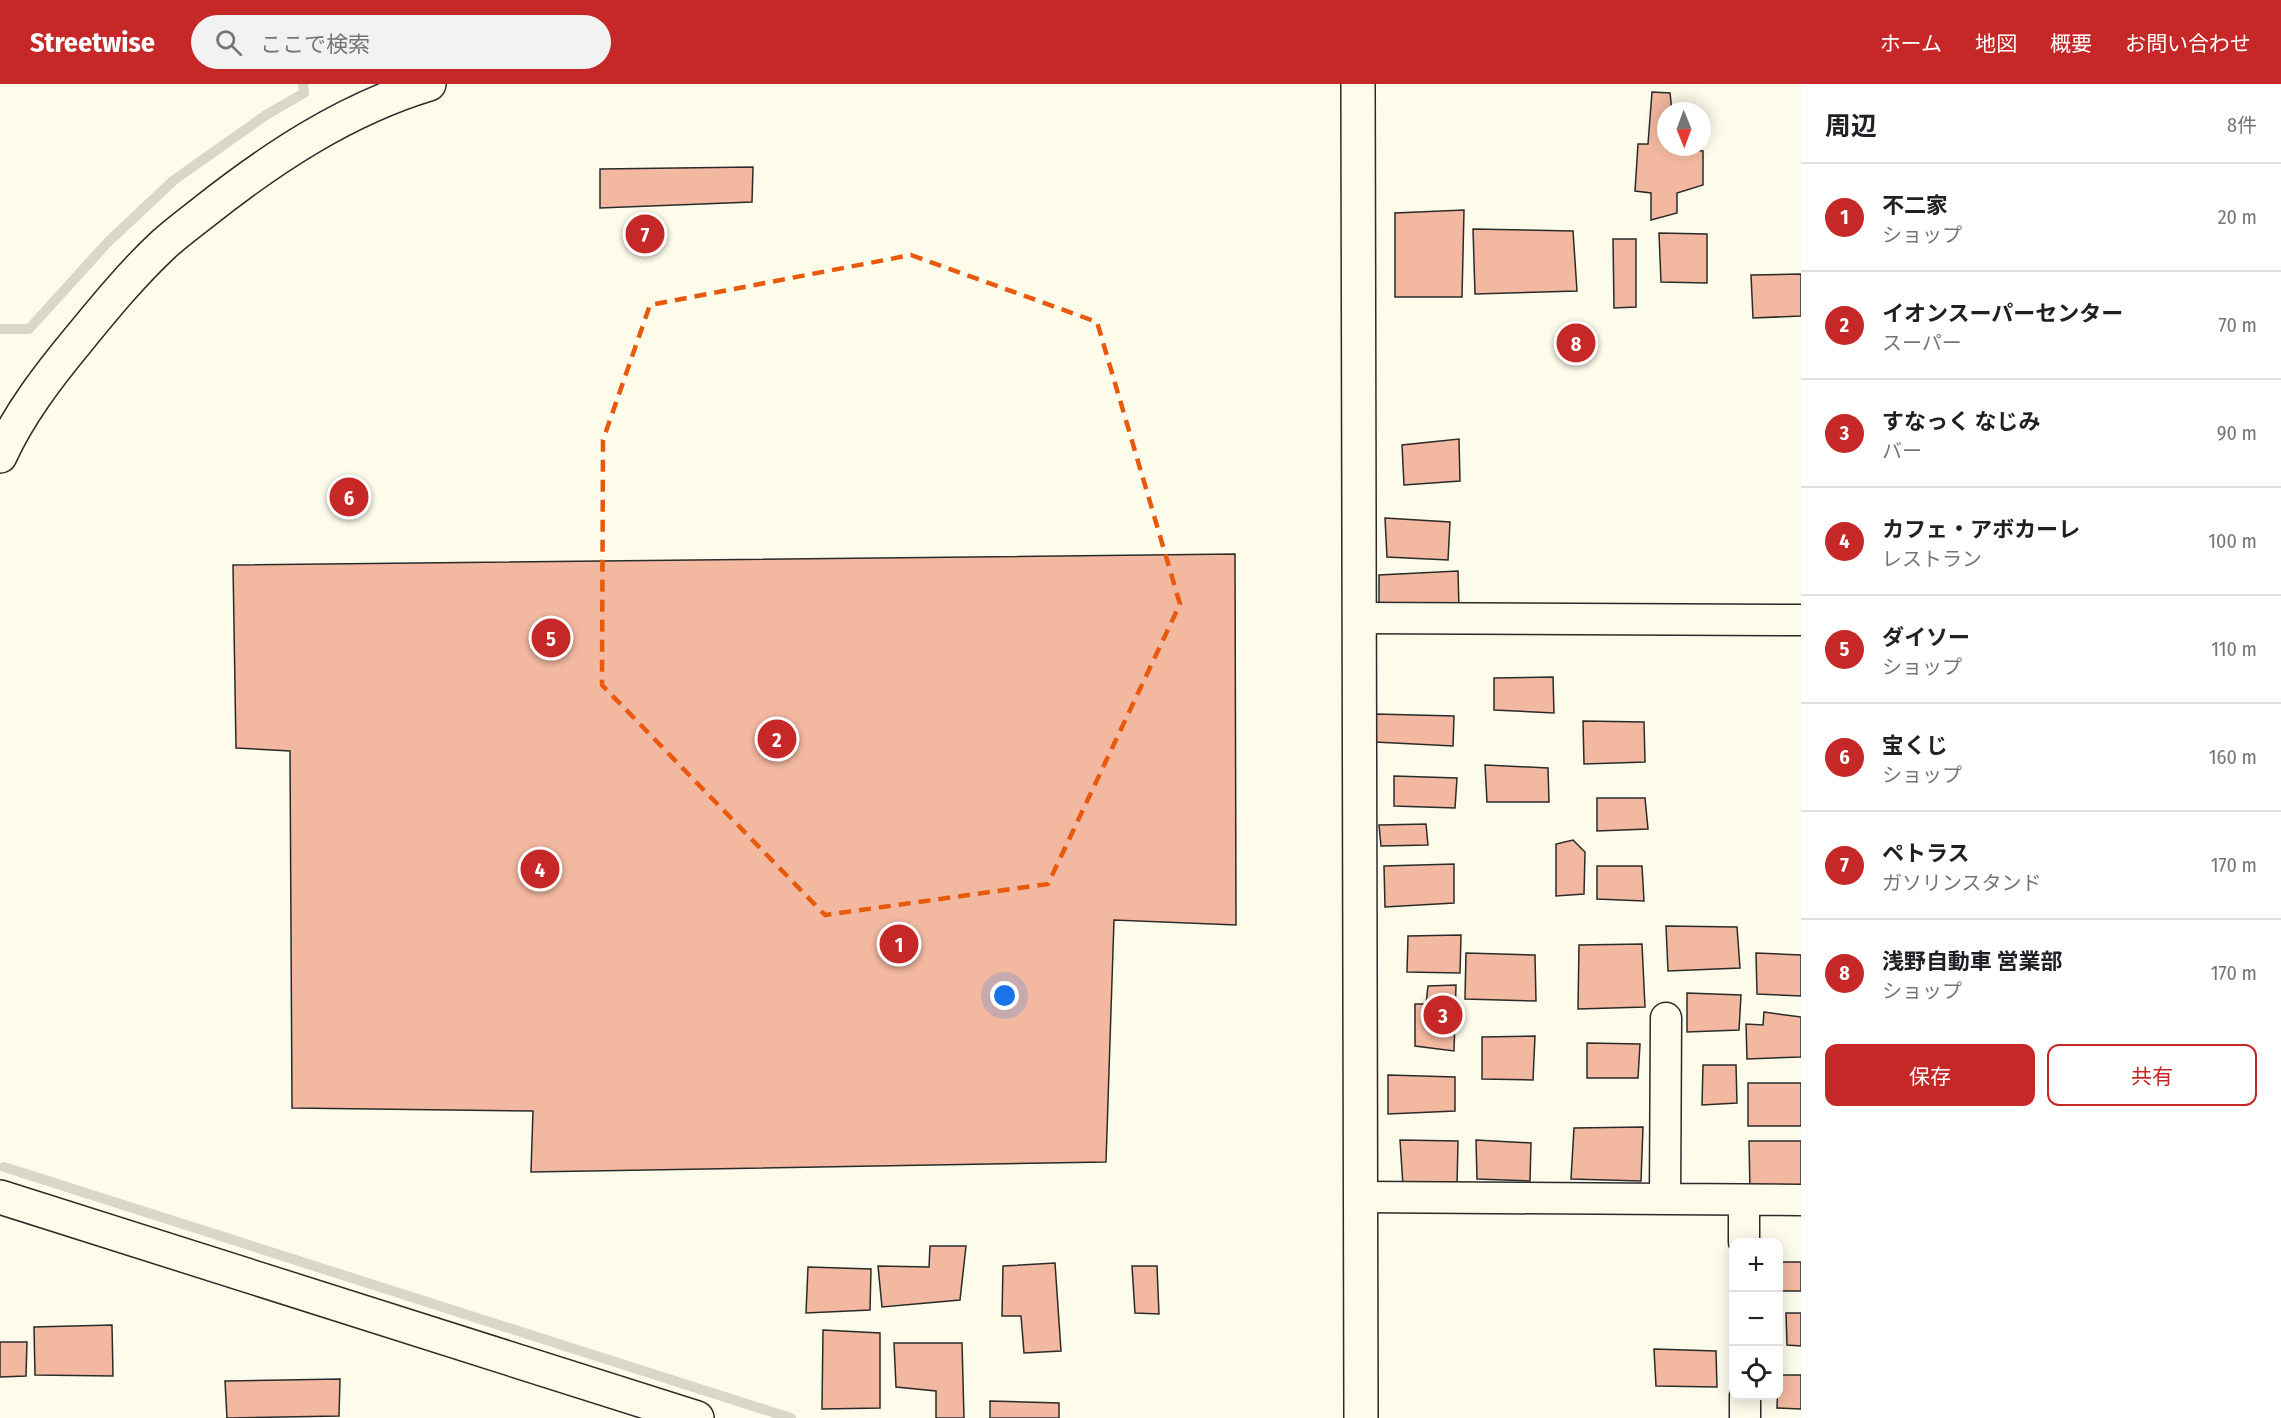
<!DOCTYPE html>
<html lang="ja">
<head>
<meta charset="utf-8">
<style>
	body { margin:0; font-family:"Fira Sans Condensed","Noto Sans JP",sans-serif; background:#f2f2f2; color:#202124 }
	.controls { position:absolute; right:18px; bottom:18px; display:grid; overflow:hidden; border-radius:12px; box-shadow:0 3px 15px #0003 }
	.controls button { width:54px; height:54px; display:grid; place-items:center; padding:0; border:0; border-bottom:2px solid #e0e0e0; background:#fff; color:#202124; font:30px sans-serif }
	.compass { position:absolute; left:1657px; top:18px; width:54px; height:54px; border-radius:50%; background:#fff; box-shadow:0 3px 15px #0003; rotate:179deg }
	.you { position:absolute; left:1005px; top:912px; width:21px; height:21px; margin:-15px; border:4px solid #fff; border-radius:50%; background:#1a73e8; box-shadow:0 0 0 9px #1a73e833 }
	.badge { display:grid; place-items:center; width:39px; height:39px; border-radius:50%; background:#c62828; color:#fff; font-size:20px; font-weight:700 }
	.pin { position:absolute; translate:-50% -50%; border:3px solid #fff; box-shadow:0 2px 6px #0006 }
	.list { margin:0; padding:0; list-style:none }
	h2 { display:flex; justify-content:space-between; align-items:center; height:78px; margin:0; padding:0 24px; font-size:26px }
	h2 small { font-size:20px; font-weight:400; color:#757577 }
	.list li { display:grid; grid-template-columns:39px 1fr auto; gap:18px; align-items:center; box-sizing:border-box; height:108px; padding:0 24px; border-top:2px solid #e0e0e0 }
	.list b { display:block; font-size:22px; white-space:nowrap }
	.list p { margin:0; font-size:20px; white-space:nowrap; color:#757577 }
	.list em { font-size:20px; font-style:normal; color:#757577 }
	.actions { display:flex; gap:12px; padding:18px 24px }
	.actions a { flex:1; padding:14px 0; border:2px solid #c62828; border-radius:12px; text-align:center; font-size:21px; color:#c62828 }
	.actions .main { background:#c62828; color:#fff }
	.icon { flex:none; width:33px; height:33px; fill:none; stroke:currentColor; stroke-width:2; stroke-linecap:round; stroke-linejoin:round }
	.map { position:relative; flex:none; width:1801px; height:1334px; overflow:hidden }
	header { display:flex; align-items:center; gap:36px; box-sizing:border-box; height:84px; padding:0 30px; background:#c62828; color:#fff }
	header strong { font-size:28px }
	nav { display:flex; gap:33px; margin-inline-start:auto; font-size:21px }
	.search { width:420px; height:54px; background:#f2f2f2; display:flex; align-items:center; gap:15px; box-sizing:border-box; padding:0 21px; border-radius:33px; color:#757577; font-size:22px }
	main { display:flex }
	aside { flex:1; background:#fff }
	.map>svg:first-child { display:block }
	.lines { fill:none; stroke-linecap:round; stroke-linejoin:round }
	.stream { stroke:#d8d7c9; stroke-width:10 }
	.building { fill:#f2b8a0; stroke:#2b2b2b; stroke-width:1.5 }
	.street-casing { stroke:#2b2b2b; stroke-width:33 }
	.secondary-casing { stroke:#2b2b2b; stroke-width:36 }
	.street { stroke:#fdfbea; stroke-width:30 }
	.secondary { stroke:#fdfbea; stroke-width:33 }
	.marked { fill:none; stroke:#e8590c; stroke-width:4.5; stroke-dasharray:12 8; stroke-linejoin:round }
</style>
</head>
<body>
<header>
<strong>Streetwise</strong>
<div class="search"><svg class="icon" aria-label="search" viewBox="0 0 24 24"><circle cx="10" cy="10" r="6"/><path d="M15 15l6 6"/></svg>ここで検索</div>
<nav><a>ホーム</a><a>地図</a><a>概要</a><a>お問い合わせ</a></nav>
</header>
<main>
<div class="map">
<svg width="1801" height="1334" viewBox="0 0 1801 1334">
	<rect width="100%" height="100%" fill="#fdfbea"/>
	<g class="lines">
		<path class="stream" d="M0 245H29L108 158 174 96 266 31 304 9 303 0
			M4 1083 791 1334"/>
	</g>
	<path class="building" d="M1652 8 1670 9 1672 27H1666V63L1703 67V101L1677 109V129L1651 136V109L1635 107 1638 60H1648Z
		M753 83 752 118 600 124V85Z
		M1464 126 1462 213H1395V129Z
		M1473 145 1573 147 1577 207 1475 210Z
		M1659 149 1707 150V199L1661 198Z
		M1613 155H1636V223L1614 224Z
		M1801 190V232L1753 234 1751 191Z
		M1459 355 1460 397 1404 401 1402 361Z
		M1385 434 1450 438 1448 476 1387 473Z
		M1235 470 1236 841 1114 836 1106 1078 531 1088 533 1027 292 1024 290 667 236 664 233 481Z
		M1458 487 1459 526 1379 527V491Z
		M1553 593 1554 629 1494 626V594Z
		M1375 630 1454 632 1453 662 1375 658Z
		M1583 637 1644 638 1645 678 1584 680Z
		M1485 681 1548 684 1549 718H1487Z
		M1394 692 1457 694 1455 724 1394 722Z
		M1597 714H1645L1648 745 1597 747Z
		M1426 740 1428 761 1381 762 1379 741Z
		M1573 756 1585 768 1584 810 1556 812V760Z
		M1454 780V819L1385 823 1384 782Z
		M1597 782H1642L1644 817 1597 815Z
		M1666 842 1737 843 1740 884 1668 887Z
		M1461 851 1460 889 1407 888 1408 852Z
		M1642 860 1645 923 1578 925 1579 861Z
		M1466 869 1535 871 1536 917 1465 915Z
		M1756 869 1801 871V912L1757 910Z
		M1456 901 1454 967 1415 962V920H1426L1428 902Z
		M1687 909 1741 911 1739 946 1687 948Z
		M1764 928 1801 933V973L1747 975 1746 940 1763 941Z
		M1535 952 1533 996 1482 995V953Z
		M1587 959 1640 960 1638 994H1587Z
		M1703 981H1736L1737 1019 1702 1021Z
		M1388 991 1455 993V1027L1388 1030Z
		M1748 999H1801V1042H1748Z
		M1643 1043 1641 1097 1571 1095 1574 1044Z
		M1400 1056 1458 1057 1457 1102H1403Z
		M1476 1056 1531 1059 1530 1097 1477 1095Z
		M1749 1057H1801V1105L1750 1107Z
		M930 1162H966L960 1216 882 1223 878 1182 929 1183Z
		M1782 1178H1801V1207H1780Z
		M1055 1179 1061 1267 1024 1269 1021 1232H1002L1003 1182Z
		M1132 1182H1157L1159 1230 1135 1229Z
		M808 1183 871 1185 870 1226 806 1229Z
		M1786 1229H1801V1262L1787 1261Z
		M112 1241 113 1292 35 1291 34 1243Z
		M823 1246 880 1249V1324L822 1325Z
		M0 1258H27L26 1292 0 1293Z
		M894 1259H962L964 1334H936V1307L896 1303Z
		M1654 1265 1716 1267 1717 1303 1656 1302Z
		M1778 1291H1801V1325L1777 1324Z
		M340 1295 339 1332 227 1334 225 1297Z
		M990 1317 1059 1319V1334H990Z"/>
	<g class="lines">
		<g class="street-casing">
			<path id="street" d="M1360 534 1801 536
				M1361 1113 1801 1116
				M1665 1115 1666 934
				M1744 1116V1158
				M1745 1312V1334"/>
		</g>
		<g class="secondary-casing">
			<path id="secondary" d="M1358 0 1361 1334
				M0 372C19 330 49 291 78 256 105 223 132 190 163 161 176 149 191 138 205 127 272 74 346 25 429 0
				M0 1113 697 1334"/>
		</g>
		<use href="#street" class="street"/>
		<use href="#secondary" class="secondary"/>
	</g>
	<path class="marked" d="M911 171 1097 238 1180 520 1048 800 825 831 602 601 603 356 650 221Z"/>
</svg>
<div class="controls">
<button>+</button>
<button>−</button>
<button><svg class="icon" aria-label="locate" viewBox="0 0 24 24"><circle cx="12" cy="12" r="6"/><path d="M12 2v4M12 18v4M2 12h4M18 12h4"/></svg></button>
</div>
<svg class="compass" viewBox="-18 -18 36 36"><path d="M0-13l5 13h-10z" fill="#e53935"/><path d="M0 13l5-13h-10z" fill="#757577"/></svg>
<div class="you"></div>
<div class="pin badge" style="left:899px;top:860px">1</div>
<div class="pin badge" style="left:777px;top:655px">2</div>
<div class="pin badge" style="left:1443px;top:931px">3</div>
<div class="pin badge" style="left:540px;top:785px">4</div>
<div class="pin badge" style="left:551px;top:554px">5</div>
<div class="pin badge" style="left:349px;top:413px">6</div>
<div class="pin badge" style="left:645px;top:150px">7</div>
<div class="pin badge" style="left:1576px;top:259px">8</div>
</div>
<aside>
<h2>周辺<small>8件</small></h2>
<ul class="list">
<li><span class="badge">1</span><div><b>不二家</b><p>ショップ</p></div><em>20 m</em></li>
<li><span class="badge">2</span><div><b>イオンスーパーセンター</b><p>スーパー</p></div><em>70 m</em></li>
<li><span class="badge">3</span><div><b>すなっく なじみ</b><p>バー</p></div><em>90 m</em></li>
<li><span class="badge">4</span><div><b>カフェ・アボカーレ</b><p>レストラン</p></div><em>100 m</em></li>
<li><span class="badge">5</span><div><b>ダイソー</b><p>ショップ</p></div><em>110 m</em></li>
<li><span class="badge">6</span><div><b>宝くじ</b><p>ショップ</p></div><em>160 m</em></li>
<li><span class="badge">7</span><div><b>ペトラス</b><p>ガソリンスタンド</p></div><em>170 m</em></li>
<li><span class="badge">8</span><div><b>浅野自動車 営業部</b><p>ショップ</p></div><em>170 m</em></li>
</ul>
<div class="actions"><a class="main">保存</a><a>共有</a></div>
</aside>
</main>
</body>
</html>
